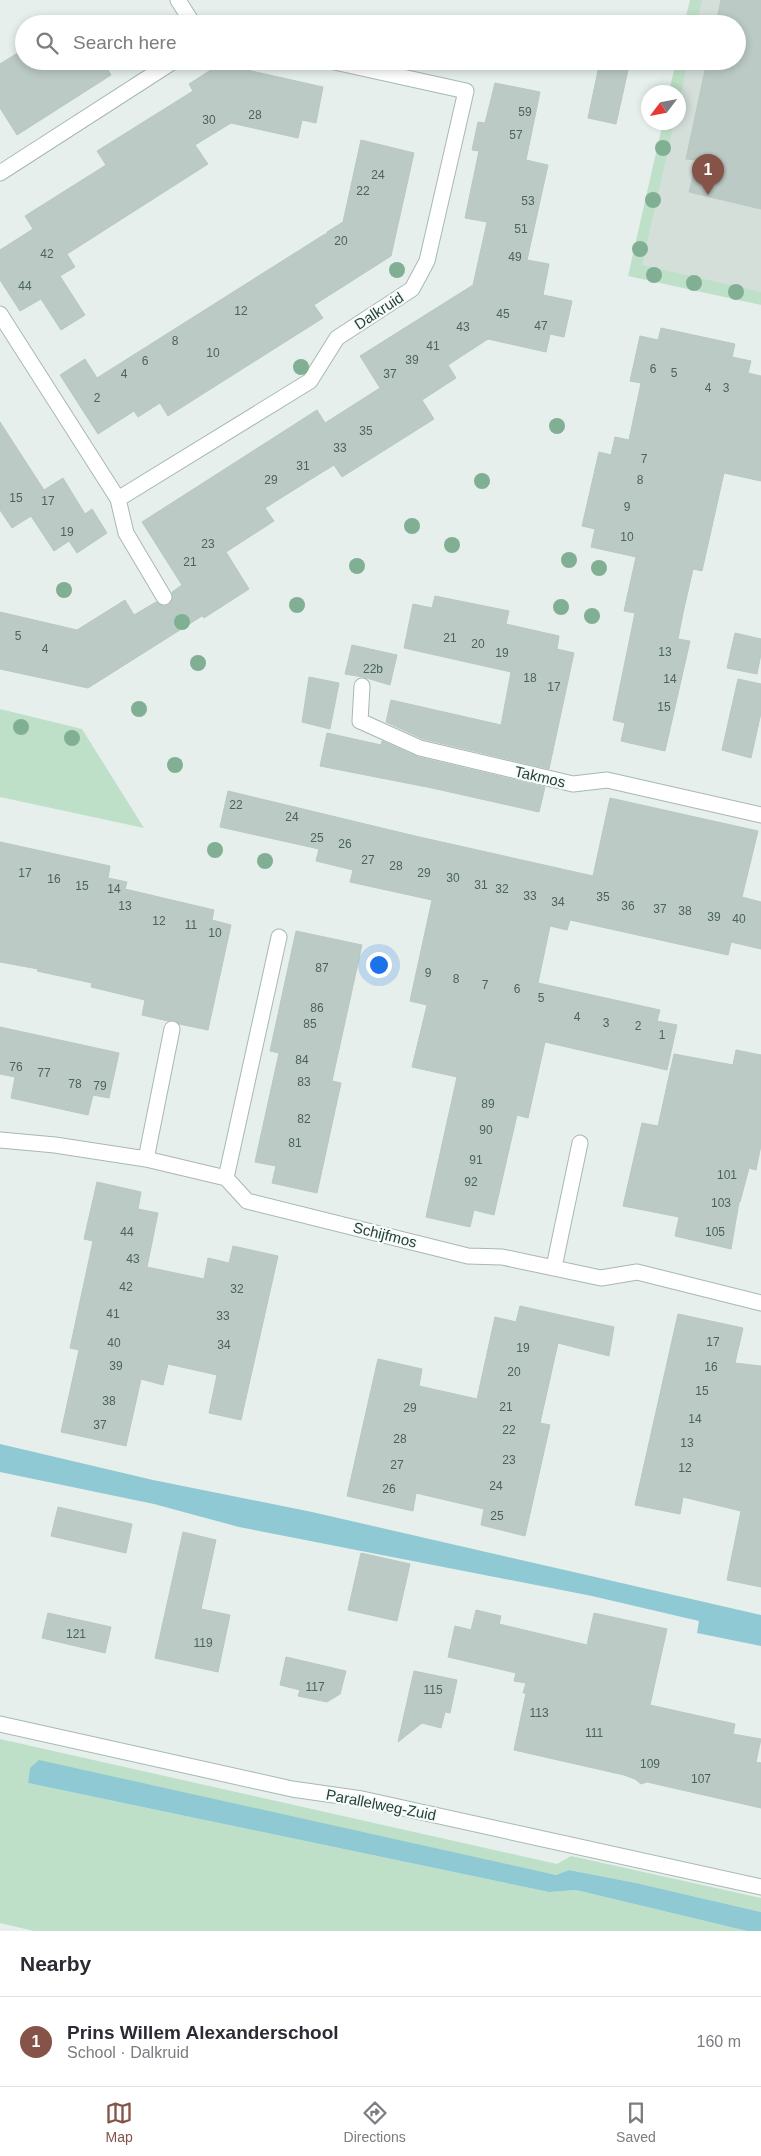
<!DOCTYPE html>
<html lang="en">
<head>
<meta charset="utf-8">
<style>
	body { margin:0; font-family:Helvetica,sans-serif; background:#f2f2f3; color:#2b2b33 }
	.compass { position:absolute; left:641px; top:85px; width:45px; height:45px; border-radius:50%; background:#fff; box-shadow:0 2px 8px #0003; rotate:238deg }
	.you { position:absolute; left:378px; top:964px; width:18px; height:18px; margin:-12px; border:4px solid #fff; border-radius:50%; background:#1a73e8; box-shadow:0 0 0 8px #1a73e833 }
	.badge { display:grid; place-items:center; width:32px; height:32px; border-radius:50%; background:#855347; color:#fff; font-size:16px; font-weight:700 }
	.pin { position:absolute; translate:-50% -41px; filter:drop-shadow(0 1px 2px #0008) }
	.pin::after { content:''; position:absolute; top:26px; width:18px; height:15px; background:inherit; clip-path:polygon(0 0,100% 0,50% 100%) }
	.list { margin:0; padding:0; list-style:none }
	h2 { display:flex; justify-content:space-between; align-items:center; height:65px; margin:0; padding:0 20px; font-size:21px }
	h2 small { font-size:16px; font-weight:400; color:#7c7c81 }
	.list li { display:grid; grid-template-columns:32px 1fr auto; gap:15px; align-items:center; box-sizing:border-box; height:90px; padding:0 20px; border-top:1px solid #e1e1e2 }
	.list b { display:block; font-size:19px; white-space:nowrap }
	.list p { margin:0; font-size:16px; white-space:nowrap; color:#7c7c81 }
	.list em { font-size:16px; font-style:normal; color:#7c7c81 }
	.icon { flex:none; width:28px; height:28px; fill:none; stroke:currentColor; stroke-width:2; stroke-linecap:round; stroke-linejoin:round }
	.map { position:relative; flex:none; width:761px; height:1931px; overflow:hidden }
	.search { position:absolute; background:#fff; box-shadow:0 2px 8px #0003; left:15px; right:15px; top:15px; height:55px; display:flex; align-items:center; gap:12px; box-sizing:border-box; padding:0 18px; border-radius:28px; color:#7c7c81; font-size:19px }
	.sheet { height:155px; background:#fff }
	nav { display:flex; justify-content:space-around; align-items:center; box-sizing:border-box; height:70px; border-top:1px solid #e1e1e2; background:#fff; font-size:14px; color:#7c7c81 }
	nav a { display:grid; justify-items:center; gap:2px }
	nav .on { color:#855347 }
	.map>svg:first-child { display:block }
	.built { fill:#d4dfda }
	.green { fill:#bfe0c8 }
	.water { fill:#8ec9d4 }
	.building { fill:#bbcac4; stroke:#b8c9c2 }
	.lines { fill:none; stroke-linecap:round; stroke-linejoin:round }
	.street-casing { stroke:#a8b8b2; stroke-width:17 }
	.street { stroke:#fff; stroke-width:15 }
	.tree { fill:#80af93 }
	.labels { text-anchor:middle; stroke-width:4.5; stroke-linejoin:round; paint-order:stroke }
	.number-label { font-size:12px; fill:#4a645c }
	.street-label { font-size:15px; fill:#24423a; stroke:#f7fbf9 }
</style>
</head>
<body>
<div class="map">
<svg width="761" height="1931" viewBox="0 0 761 1931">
	<rect width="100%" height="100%" fill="#e6efeb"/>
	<path class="built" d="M697 0H761V295L640 267 671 123 678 122V92L684 61H737V24H692Z"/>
	<path class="green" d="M690 0H702L697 24H684Z
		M676 61H688L679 103 678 92H669Z
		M663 122 674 123 642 265 761 292V305L628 276Z
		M0 709 82 729 144 828 0 797Z
		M0 1739 557 1864 571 1856 761 1898V1912L636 1883 569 1870 556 1875 30 1768 28 1783 549 1892 576 1890 747 1931H34L0 1923Z"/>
	<path class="water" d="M0 1444 153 1480 312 1512 761 1615V1646L697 1633 699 1621 592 1596 239 1527 154 1504 0 1472Z
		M39 1760 556 1875 569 1870 636 1883 761 1912V1931H747L576 1890 549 1892 28 1783 30 1768Z"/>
	<path class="building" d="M721 0H761V209L689 192 697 160 686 159 707 61H737V24H716Z
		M24 49V61H103L111 75 17 135 0 108V64Z
		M600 61H630L616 124 588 118Z
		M220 64 323 87 316 123 302 120 298 138 231 123 195 145 208 164 67 254 75 267 60 276 85 315 61 330 41 299 20 311 0 280V250L33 229 25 216 106 165 97 151 193 91 189 84Z
		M495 83 540 92 526 160 548 165 527 260 549 264 543 295 572 301 564 337 550 334 546 352 488 339 448 365 456 378 422 400 434 419 342 477 334 465 300 486 265 508 274 521 226 552 249 589 204 618 202 616 88 688 0 669V612L77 630 125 600 134 615 156 602 164 606 169 605 173 597 172 592 182 585 142 522 317 410 325 423 380 388 360 356 473 285 487 222 465 218 479 151 472 150 478 122 485 123Z
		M361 140 414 153 391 256 314 305 323 318 168 416 160 403 138 417 134 411 98 434 60 375 85 359 97 378 325 234 326 236 327 232 343 222Z
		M661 328 735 344 732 357 751 361 748 373 761 376V481L724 473 702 571 693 569 683 613 678 639 690 641 665 751 621 741 625 723 613 720 635 613 624 611 636 557 591 547 595 529 582 526 599 452 611 455 615 437 629 440 641 383 630 381 640 336 658 340Z
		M0 422 44 490 63 478 85 514 92 509 107 533 77 553 69 541 54 551 31 516 12 528 0 510Z
		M435 596 509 611 506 624 559 636 557 649 574 653 549 769 423 739 386 722 391 700 501 725 511 672 404 648 413 604 432 608Z
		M735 633 761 639V654L757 674 727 668Z
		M352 645 397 655 390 685 363 677 345 674Z
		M309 677 339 683 330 729 302 722Z
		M738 679 761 684V713L751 758 722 750Z
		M327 733 381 745 382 741 418 757 545 787 539 812 432 788 320 766Z
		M228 791 415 836 593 876 610 798 758 831 742 897 761 902V949L731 942 728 955 570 920 567 930 550 926 538 983 660 1010 657 1021 677 1025 667 1070 545 1042 528 1118 517 1115 494 1215 474 1210 470 1227 426 1217 457 1077 412 1067 427 1005 410 1001 432 900 350 882 353 870 316 861 319 849 220 827Z
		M0 842 110 866 108 878 127 882 125 889 214 910 212 920 231 925 208 1030 179 1024 174 1020 168 1021 142 1015 145 1000 91 987 92 983 37 971 38 969 0 962Z
		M296 931 362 945 332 1081 341 1083 317 1193 272 1183 276 1166 255 1162 279 1053 270 1051Z
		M0 1027 119 1053 109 1098 93 1095 88 1115 11 1098 15 1077 0 1074Z
		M736 1050 761 1055V1145L756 1170 749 1168 740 1202H739L731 1249 675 1236 679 1217 623 1206 642 1123 658 1126 674 1054 733 1065Z
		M97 1182 141 1192 138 1209 158 1213 147 1267 204 1279 208 1258 229 1263 233 1246 278 1256 241 1420 209 1413 217 1375 168 1364 163 1385 141 1379 126 1446 61 1432 79 1350 70 1348 93 1241 84 1239Z
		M520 1306 614 1327 609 1356 558 1343 540 1423 550 1425 525 1536 481 1525 484 1509 416 1493 413 1511 347 1496 378 1359 422 1369 419 1386 477 1399 495 1317 516 1322Z
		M678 1314 743 1328 735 1363 761 1366V1587L727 1580 741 1511 683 1497 680 1514 635 1505Z
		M58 1507 132 1524 126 1553 51 1536Z
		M183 1532 216 1540 201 1609 230 1615 218 1672 155 1658Z
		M361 1553 410 1564 397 1621 348 1610Z
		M476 1610 501 1616 499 1624 587 1645 594 1613 667 1629 650 1705 735 1724 733 1734 761 1739 756 1762 761 1763V1808L647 1782 641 1784 635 1779 624 1775 514 1750 526 1693H523L526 1683 514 1681 516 1673 448 1657 455 1626 471 1630Z
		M48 1613 111 1627 105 1653 42 1638Z
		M286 1657 346 1671 340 1694 327 1702 298 1696 300 1690 280 1685Z
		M414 1671 457 1680 450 1713 445 1712 441 1728 422 1723 398 1742Z"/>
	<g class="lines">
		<g class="street-casing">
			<path id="street" d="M178 0 193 24
				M0 173 174 61
				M0 314 118 499 310 381 337 338 412 289 427 261 466 91 330 61
				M118 499 126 533 164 597
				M362 686 360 721 420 748 573 784 607 780 761 815
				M0 1140 55 1145 146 1159 226 1178 247 1201 468 1256 502 1257 601 1278 637 1272 761 1303
				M146 1159 172 1029
				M226 1178 279 937
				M554 1267 580 1143
				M0 1724 292 1789 362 1799 761 1887"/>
		</g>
		<use href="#street" class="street"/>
	</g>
	<g class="tree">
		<circle cx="663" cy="148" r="8"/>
		<circle cx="653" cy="200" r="8"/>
		<circle cx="640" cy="249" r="8"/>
		<circle cx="397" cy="270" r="8"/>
		<circle cx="654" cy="275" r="8"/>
		<circle cx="694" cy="283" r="8"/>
		<circle cx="736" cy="292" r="8"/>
		<circle cx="301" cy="367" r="8"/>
		<circle cx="557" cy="426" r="8"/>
		<circle cx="482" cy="481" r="8"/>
		<circle cx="412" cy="526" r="8"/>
		<circle cx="452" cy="545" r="8"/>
		<circle cx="569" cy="560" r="8"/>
		<circle cx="357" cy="566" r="8"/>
		<circle cx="599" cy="568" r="8"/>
		<circle cx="64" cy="590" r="8"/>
		<circle cx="297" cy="605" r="8"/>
		<circle cx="561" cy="607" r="8"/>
		<circle cx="592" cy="616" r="8"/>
		<circle cx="182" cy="622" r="8"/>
		<circle cx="198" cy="663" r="8"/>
		<circle cx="139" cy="709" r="8"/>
		<circle cx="21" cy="727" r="8"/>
		<circle cx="72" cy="738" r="8"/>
		<circle cx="175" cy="765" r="8"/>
		<circle cx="215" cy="850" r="8"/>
		<circle cx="265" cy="861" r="8"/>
	</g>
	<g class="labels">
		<g class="number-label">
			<text x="525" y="116">59</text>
			<text x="255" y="119">28</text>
			<text x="209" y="124">30</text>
			<text x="516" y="139">57</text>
			<text x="378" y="179">24</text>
			<text x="363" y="195">22</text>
			<text x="528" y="205">53</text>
			<text x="521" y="233">51</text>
			<text x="341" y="245">20</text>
			<text x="47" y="258">42</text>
			<text x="515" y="261">49</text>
			<text x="25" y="290">44</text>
			<text x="241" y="315">12</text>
			<text x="503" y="318">45</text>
			<text x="541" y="330">47</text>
			<text x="463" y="331">43</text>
			<text x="175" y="345">8</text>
			<text x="433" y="350">41</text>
			<text x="213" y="357">10</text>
			<text x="412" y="364">39</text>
			<text x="145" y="365">6</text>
			<text x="653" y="373">6</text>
			<text x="674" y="377">5</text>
			<text x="124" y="378">4</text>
			<text x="390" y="378">37</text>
			<text x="708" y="392">4</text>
			<text x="726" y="392">3</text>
			<text x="97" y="402">2</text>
			<text x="366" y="435">35</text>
			<text x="340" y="452">33</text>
			<text x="644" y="463">7</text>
			<text x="303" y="470">31</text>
			<text x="271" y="484">29</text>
			<text x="640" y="484">8</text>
			<text x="16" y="502">15</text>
			<text x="48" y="505">17</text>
			<text x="627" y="511">9</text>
			<text x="67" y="536">19</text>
			<text x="627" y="541">10</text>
			<text x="208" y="548">23</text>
			<text x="190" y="566">21</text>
			<text x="18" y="640">5</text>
			<text x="450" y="642">21</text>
			<text x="478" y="648">20</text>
			<text x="45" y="653">4</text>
			<text x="665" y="656">13</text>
			<text x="502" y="657">19</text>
			<text x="373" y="673">22b</text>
			<text x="530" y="682">18</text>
			<text x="670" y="683">14</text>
			<text x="554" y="691">17</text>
			<text x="664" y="711">15</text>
			<text x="236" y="809">22</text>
			<text x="292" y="821">24</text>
			<text x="317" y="842">25</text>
			<text x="345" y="848">26</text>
			<text x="368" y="864">27</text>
			<text x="396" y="870">28</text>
			<text x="25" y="877">17</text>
			<text x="424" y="877">29</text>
			<text x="453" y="882">30</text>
			<text x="54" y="883">16</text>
			<text x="481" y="889">31</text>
			<text x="82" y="890">15</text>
			<text x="114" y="893">14</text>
			<text x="502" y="893">32</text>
			<text x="530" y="900">33</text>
			<text x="603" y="901">35</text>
			<text x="558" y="906">34</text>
			<text x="125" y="910">13</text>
			<text x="628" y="910">36</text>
			<text x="660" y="913">37</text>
			<text x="685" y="915">38</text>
			<text x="714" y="921">39</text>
			<text x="739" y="923">40</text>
			<text x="159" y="925">12</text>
			<text x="191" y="929">11</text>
			<text x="215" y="937">10</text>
			<text x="322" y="972">87</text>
			<text x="428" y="977">9</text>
			<text x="456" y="983">8</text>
			<text x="485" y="989">7</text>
			<text x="517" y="993">6</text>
			<text x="541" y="1002">5</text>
			<text x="317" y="1012">86</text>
			<text x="577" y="1021">4</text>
			<text x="606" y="1027">3</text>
			<text x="310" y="1028">85</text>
			<text x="638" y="1030">2</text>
			<text x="662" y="1039">1</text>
			<text x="302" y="1064">84</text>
			<text x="16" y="1071">76</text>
			<text x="44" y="1077">77</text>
			<text x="304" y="1086">83</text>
			<text x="75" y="1088">78</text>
			<text x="100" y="1090">79</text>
			<text x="488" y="1108">89</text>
			<text x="304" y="1123">82</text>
			<text x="486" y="1134">90</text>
			<text x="295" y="1147">81</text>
			<text x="476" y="1164">91</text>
			<text x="727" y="1179">101</text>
			<text x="471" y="1186">92</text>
			<text x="721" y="1207">103</text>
			<text x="127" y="1236">44</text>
			<text x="715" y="1236">105</text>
			<text x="133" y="1263">43</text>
			<text x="126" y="1291">42</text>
			<text x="237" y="1293">32</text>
			<text x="113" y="1318">41</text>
			<text x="223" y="1320">33</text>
			<text x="713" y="1346">17</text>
			<text x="114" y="1347">40</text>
			<text x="224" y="1349">34</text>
			<text x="523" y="1352">19</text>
			<text x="116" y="1370">39</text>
			<text x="711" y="1371">16</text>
			<text x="514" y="1376">20</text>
			<text x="702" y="1395">15</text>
			<text x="109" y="1405">38</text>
			<text x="506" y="1411">21</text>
			<text x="410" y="1412">29</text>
			<text x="695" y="1423">14</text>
			<text x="100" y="1429">37</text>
			<text x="509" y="1434">22</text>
			<text x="400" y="1443">28</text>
			<text x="687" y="1447">13</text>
			<text x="509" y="1464">23</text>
			<text x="397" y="1469">27</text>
			<text x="685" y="1472">12</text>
			<text x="496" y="1490">24</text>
			<text x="389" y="1493">26</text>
			<text x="497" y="1520">25</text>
			<text x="76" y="1638">121</text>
			<text x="203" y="1647">119</text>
			<text x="315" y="1691">117</text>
			<text x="433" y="1694">115</text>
			<text x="539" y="1717">113</text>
			<text x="594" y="1737">111</text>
			<text x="650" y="1768">109</text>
			<text x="701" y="1783">107</text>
		</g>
		<g class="street-label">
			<text transform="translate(379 311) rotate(-33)" y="5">Dalkruid</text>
			<text transform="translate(540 777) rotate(13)" y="5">Takmos</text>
			<text transform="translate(385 1235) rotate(14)" y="5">Schijfmos</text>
			<text transform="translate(381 1805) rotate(11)" y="5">Parallelweg-Zuid</text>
		</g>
	</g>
</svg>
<svg class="compass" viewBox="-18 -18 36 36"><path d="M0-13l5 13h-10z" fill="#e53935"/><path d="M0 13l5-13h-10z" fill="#7c7c81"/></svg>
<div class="you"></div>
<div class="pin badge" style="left:708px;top:195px">1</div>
<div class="search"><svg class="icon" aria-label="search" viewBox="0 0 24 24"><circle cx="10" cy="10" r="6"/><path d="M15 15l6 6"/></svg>Search here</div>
</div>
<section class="sheet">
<h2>Nearby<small></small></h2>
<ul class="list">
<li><span class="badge">1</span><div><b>Prins Willem Alexanderschool</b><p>School · Dalkruid</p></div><em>160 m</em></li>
</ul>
</section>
<nav>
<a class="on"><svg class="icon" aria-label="map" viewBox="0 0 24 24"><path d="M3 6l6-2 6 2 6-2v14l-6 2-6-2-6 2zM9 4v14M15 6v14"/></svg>Map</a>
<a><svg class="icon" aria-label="directions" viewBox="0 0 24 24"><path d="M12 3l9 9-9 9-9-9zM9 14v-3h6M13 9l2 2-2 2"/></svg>Directions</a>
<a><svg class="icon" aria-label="saved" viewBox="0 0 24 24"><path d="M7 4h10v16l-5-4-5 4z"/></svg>Saved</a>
</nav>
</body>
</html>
